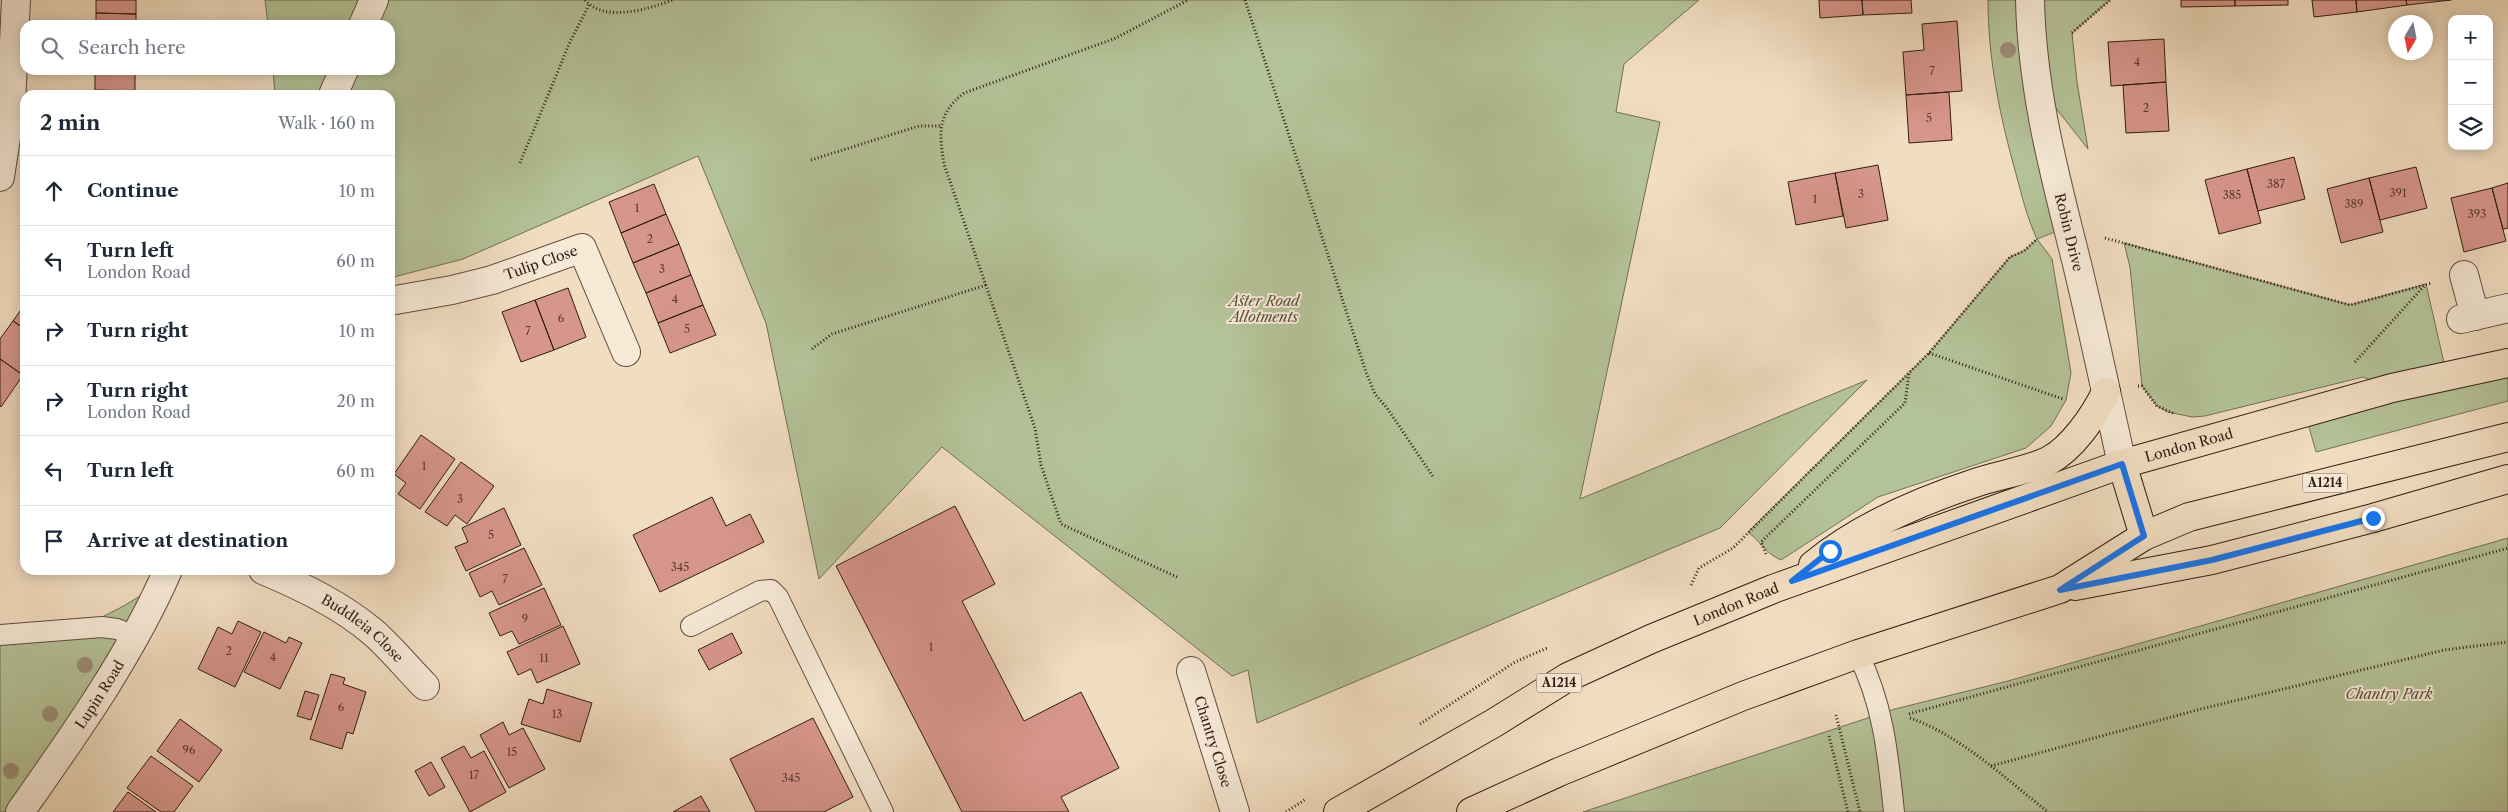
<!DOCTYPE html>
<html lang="en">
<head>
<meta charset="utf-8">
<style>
	body { margin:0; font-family:"Libre Caslon Text",serif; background:#f6f6f7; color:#1f2937 }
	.controls { position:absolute; right:15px; top:15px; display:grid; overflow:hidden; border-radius:10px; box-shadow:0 2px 12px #0003 }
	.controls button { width:45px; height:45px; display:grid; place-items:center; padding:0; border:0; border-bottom:1px solid #e0e1e3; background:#fff; color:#1f2937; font:25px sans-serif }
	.compass { position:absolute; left:2388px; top:15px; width:45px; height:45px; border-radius:50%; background:#fff; box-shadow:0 2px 12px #0003; rotate:190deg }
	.stop { position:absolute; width:15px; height:15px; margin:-11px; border:4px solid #1a73e8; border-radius:50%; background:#fff }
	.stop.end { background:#1a73e8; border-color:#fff; box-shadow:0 1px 5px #0008 }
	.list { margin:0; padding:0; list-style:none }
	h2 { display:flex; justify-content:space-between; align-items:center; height:65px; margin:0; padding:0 20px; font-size:21px }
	h2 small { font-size:16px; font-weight:400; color:#747a83 }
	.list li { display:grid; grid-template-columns:32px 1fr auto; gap:15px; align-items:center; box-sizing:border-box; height:70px; padding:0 20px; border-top:1px solid #e0e1e3 }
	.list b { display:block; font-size:19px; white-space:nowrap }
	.list p { margin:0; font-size:16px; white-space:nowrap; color:#747a83 }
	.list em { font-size:16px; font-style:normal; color:#747a83 }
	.icon { flex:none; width:28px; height:28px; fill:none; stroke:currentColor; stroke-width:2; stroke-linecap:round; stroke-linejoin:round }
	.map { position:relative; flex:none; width:2508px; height:812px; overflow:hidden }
	.search { position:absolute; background:#fff; box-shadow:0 2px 12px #0003; left:20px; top:20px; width:375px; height:55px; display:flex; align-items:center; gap:12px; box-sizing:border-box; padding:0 18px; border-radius:15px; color:#747a83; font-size:19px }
	.panel { position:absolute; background:#fff; box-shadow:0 2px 12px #0003; left:20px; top:90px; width:375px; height:485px; border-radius:15px }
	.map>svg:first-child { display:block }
	.green { fill:#b4c297; stroke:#726f56 }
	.building { fill:#d7968b; stroke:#311c14 }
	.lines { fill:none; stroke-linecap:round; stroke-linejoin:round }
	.service-casing { stroke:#614c3f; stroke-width:22 }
	.minor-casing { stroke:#614c3f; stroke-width:30 }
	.tertiary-casing { stroke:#614c3f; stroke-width:30 }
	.primary-casing { stroke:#311c14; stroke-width:30 }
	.path { stroke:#311c14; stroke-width:3; stroke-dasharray:1 2.5; stroke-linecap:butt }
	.service { stroke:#f6e9d6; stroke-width:20 }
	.minor { stroke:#f6e9d6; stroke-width:28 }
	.tertiary { stroke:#f6e9d6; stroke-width:28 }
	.primary { stroke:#f1ddc0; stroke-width:28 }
	.tree { fill:#9d8e77 }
	.route { stroke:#1a73e8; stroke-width:6 }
	.labels { text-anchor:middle; stroke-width:4; stroke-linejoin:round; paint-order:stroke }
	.number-label { font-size:11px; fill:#5a3a32 }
	.shield { fill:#f6e9d6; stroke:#6c5a4e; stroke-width:1 }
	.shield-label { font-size:12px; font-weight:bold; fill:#311c14 }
	.street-label { font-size:14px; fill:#311c14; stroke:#f6e9d6 }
	.park-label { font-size:14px; font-style:italic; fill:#584e3b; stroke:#f6e9d6 }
</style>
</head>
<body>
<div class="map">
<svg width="2508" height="812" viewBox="0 0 2508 812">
	<rect width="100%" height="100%" fill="#f1ddc0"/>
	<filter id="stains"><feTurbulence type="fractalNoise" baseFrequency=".004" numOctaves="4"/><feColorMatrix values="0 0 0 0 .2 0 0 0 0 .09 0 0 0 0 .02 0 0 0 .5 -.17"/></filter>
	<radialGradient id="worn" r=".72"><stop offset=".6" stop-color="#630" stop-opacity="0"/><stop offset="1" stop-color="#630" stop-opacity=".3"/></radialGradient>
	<path class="green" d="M265 0H1699L1624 64 1616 112 1660 122 1580 499 1867 380 1720 528 1257 723 1248 670 1232 676 942 447 819 579 766 323 698 156 463 259 390 278V95H275L273 70H390V25H268Z
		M1988 0H2110L2072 33 2077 82 2088 149 2037 84 2068 227 2037 239 2052 259 2071 373 2066 400 2051 426 2026 448 1878 497 1781 560C1765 553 1762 543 1748 532L1929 353 2010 257 2024 251 2037 239C2027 218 2022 196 2016 174 2000 117 1988 59 1988 0Z
		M2124 243 2350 305 2426 284 2447 376 2392 388 2363 377 2205 416 2192 417 2168 412 2157 406 2142 386 2130 267Z
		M2508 366V401L2316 452 2307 420Z
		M2508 538V812H1583L1895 709 2008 681Z
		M148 590 20 812H0V635C22 633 45 633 67 630 87 626 131 604 148 590Z"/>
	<path class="building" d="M96 0H136V14L96 13Z
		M1819 0H1862L1863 15 1820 18Z
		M1862 0H1911L1912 13 1863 15Z
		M2181 0H2235V6L2181 7Z
		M2235 0H2288V5L2235 6Z
		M2312 0H2356L2357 12 2314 17Z
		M2356 0H2406L2407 5 2357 12Z
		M2406 0H2451L2407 5Z
		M96 13 136 14V25H96Z
		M1957 21 1962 91 1906 95 1903 52 1924 50 1922 24Z
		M2164 39 2166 82 2111 86 2108 42Z
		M95 70H135V91L95 90Z
		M2166 82 2169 131 2126 133 2123 85Z
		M1949 92 1952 140 1909 143 1906 95Z
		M2294 157 2305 199 2258 211 2247 169Z
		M1878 165 1888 220 1846 228 1835 173Z
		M2416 167 2427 208 2380 220 2369 178Z
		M2247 169 2261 223 2219 234 2205 180Z
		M1835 173 1843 216 1796 225 1788 182Z
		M2369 178 2383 232 2341 243 2327 189Z
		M2508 183V228L2503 229 2492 188Z
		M654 184 666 214 621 233 609 202Z
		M2492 188 2506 241 2464 252 2451 198Z
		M666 214 679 244 633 263 621 233Z
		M679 244 691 275 646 293 633 263Z
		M691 275 703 305 658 323 646 293Z
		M568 288 586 337 554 350 535 300Z
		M535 300 554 350 521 362 502 312Z
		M25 304V329L13 321Z
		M703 305 716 335 670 353 658 323Z
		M13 321 25 329 23 375 0 359V339Z
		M0 359 23 375 1 407 0 406Z
		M421 435 455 459 420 509 398 494 406 483 394 474Z
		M461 462 494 486 467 524 455 515 447 526 425 512Z
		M712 497 726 526 750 514 764 542 660 592 633 535Z
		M955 506 995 584 962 601 1024 721 1081 692 1119 768 1061 797 1069 812H962L836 566Z
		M504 508 521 545 466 571 455 547 468 542 462 528Z
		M524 548 542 585 499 605 492 591 480 597 469 573Z
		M544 588 561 625 519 644 512 631 500 636 489 613Z
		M238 621 261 632 235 687 198 669 218 627 232 634Z
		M563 626 580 664 537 683 531 669 518 675 507 652Z
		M264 632 286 643 289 637 302 643 280 689 244 672Z
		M732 633 742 653 709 670 698 650Z
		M331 674 345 678 343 684 366 692 353 734 347 732 342 749 310 739Z
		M547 689 592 703 580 742 521 724 529 699 543 704Z
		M305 691 319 695 311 720 297 716Z
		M813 718 853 797 824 812H756L730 759Z
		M180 719 222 750 199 782 157 751Z
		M503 722 509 735 523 728 545 769 509 788 480 735Z
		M464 746 471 758 484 751 506 792 470 812 441 758Z
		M151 756 193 786 174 812H161L127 788Z
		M431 762 445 787 429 796 415 771Z
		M128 792 156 812H113Z
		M701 796 710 812H673Z"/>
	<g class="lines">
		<g class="service-casing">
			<path id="service" d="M691 626 760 591 771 590 778 597 883 812
				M0 635 102 627 117 629 135 636
				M1858 654C1884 706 1888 756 1894 812"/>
		</g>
		<g class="minor-casing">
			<g id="minor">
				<path d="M363 25 374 0"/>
				<path d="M333 95 344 70"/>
				<path d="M0 177 11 105 16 0"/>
				<path d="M2464 275 2475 316"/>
				<path id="s1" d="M390 301 452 290 492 280 582 248 626 352"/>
				<path d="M2461 319 2508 308"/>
				<path id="s2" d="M263 570C303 587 341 605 374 633 392 649 408 669 425 686"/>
				<path id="s3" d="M1191 671 1235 812"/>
				<path id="s4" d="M20 812C74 735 130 657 168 570"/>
			</g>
		</g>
		<g class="tertiary-casing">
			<g id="tertiary">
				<path id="s5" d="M2030 0C2032 92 2055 176 2077 264 2093 330 2107 397 2122 464"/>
			</g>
		</g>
		<g class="primary-casing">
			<g id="primary">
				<path d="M2122 464 2144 536"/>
				<path d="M1813 565C1858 528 1920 501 1975 483 1998 475 2027 471 2048 461 2072 449 2095 415 2106 392"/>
				<path d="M2075 586 2212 560 2373 518 2508 479"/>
				<path id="s6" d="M1338 812 1494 723 1568 677 1651 639 1773 589 2122 464 2392 388 2508 363"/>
				<path d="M1471 812 1559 772 1743 696 1858 654 2060 589 2144 536 2189 517 2508 437"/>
			</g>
		</g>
		<path class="path" d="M585 0C605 23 648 9 673 0
			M1245 0 1366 372 1375 394 1387 408 1434 478
			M2072 33 2110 0
			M811 160 919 126H941
			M520 163 570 42 589 5
			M2105 238 2350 305 2432 283
			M812 349 832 334 986 285
			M1929 353 2063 399
			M2355 362 2425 285
			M2138 386H2142L2157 406 2175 414
			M1766 554 1761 542 1905 403 1909 374
			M1177 577 1061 524 1041 465 1035 428 944 164C939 133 937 114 964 93L1116 38 1188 0
			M1691 585 1699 568 1733 548 1929 353 2010 257 2024 251 2037 239
			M1909 714 2508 548
			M1836 715 1860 812
			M1910 718C1960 735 2007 780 2048 812
			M1420 724 1515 662 1547 648
			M1829 736 1848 812
			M1991 766 2201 709 2444 650 2508 642
			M1286 812 1306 799"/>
		<use href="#service" class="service"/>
		<use href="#minor" class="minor"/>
		<use href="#tertiary" class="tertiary"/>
		<use href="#primary" class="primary"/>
	</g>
	<g class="tree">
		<circle cx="2008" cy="50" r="8"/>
		<circle cx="85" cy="665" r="8"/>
		<circle cx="50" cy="714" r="8"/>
		<circle cx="11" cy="771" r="8"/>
	</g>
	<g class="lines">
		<path class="route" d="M1830 551 1792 581 2122 464 2144 536 2060 590 2212 560 2373 518"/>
	</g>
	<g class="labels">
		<g class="number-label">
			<text x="2137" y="66">4</text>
			<text x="1932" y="75">7</text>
			<text x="2146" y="112">2</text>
			<text x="1929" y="122">5</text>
			<text x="2276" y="188">387</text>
			<text x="2398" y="197">391</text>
			<text x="1861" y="198">3</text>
			<text x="2232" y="199">385</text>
			<text x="1815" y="203">1</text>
			<text x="2354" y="208">389</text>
			<text x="637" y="212">1</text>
			<text x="2477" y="218">393</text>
			<text x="650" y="243">2</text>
			<text x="662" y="273">3</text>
			<text x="675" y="303">4</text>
			<text x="561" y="322">6</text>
			<text x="687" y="333">5</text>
			<text x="528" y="335">7</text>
			<text x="424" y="470">1</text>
			<text x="460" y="503">3</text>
			<text x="491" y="539">5</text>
			<text x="680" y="571">345</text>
			<text x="505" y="583">7</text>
			<text x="525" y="623">9</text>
			<text x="931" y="651">1</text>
			<text x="229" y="655">2</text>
			<text x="273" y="661">4</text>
			<text x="544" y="662">11</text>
			<text x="341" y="711">6</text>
			<text x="557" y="718">13</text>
			<text x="189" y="754">96</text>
			<text x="512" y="756">15</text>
			<text x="474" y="779">17</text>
			<text x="791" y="782">345</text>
		</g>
		<g class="shield">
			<rect x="2302.5" y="473.5" width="45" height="19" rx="4"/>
			<rect x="1536.5" y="673.5" width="45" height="19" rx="4"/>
		</g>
		<g class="shield-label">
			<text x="2325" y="487">A1214</text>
			<text x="1559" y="687">A1214</text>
		</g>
		<g class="street-label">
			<text dy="5" stroke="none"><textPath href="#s5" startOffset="236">Robin Drive</textPath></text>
			<text dy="5" stroke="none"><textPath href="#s1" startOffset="156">Tulip Close</textPath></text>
			<text dy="5" stroke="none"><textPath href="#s6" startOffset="930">London Road</textPath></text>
			<text dy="5" stroke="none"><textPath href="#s6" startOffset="450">London Road</textPath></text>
			<text dy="5" stroke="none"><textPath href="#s2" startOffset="116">Buddleia Close</textPath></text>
			<text dy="5" stroke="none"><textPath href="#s4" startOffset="142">Lupin Road</textPath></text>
			<text dy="5" stroke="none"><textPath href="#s3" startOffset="74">Chantry Close</textPath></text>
		</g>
		<g class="park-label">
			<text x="1264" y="306">Aster Road<tspan x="1264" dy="16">Allotments</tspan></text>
			<text x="2389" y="699">Chantry Park</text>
		</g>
	</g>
	<rect width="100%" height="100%" filter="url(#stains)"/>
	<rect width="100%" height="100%" fill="url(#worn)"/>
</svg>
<div class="controls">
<button>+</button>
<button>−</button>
<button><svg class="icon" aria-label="layers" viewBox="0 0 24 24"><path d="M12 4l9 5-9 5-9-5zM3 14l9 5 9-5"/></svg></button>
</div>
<svg class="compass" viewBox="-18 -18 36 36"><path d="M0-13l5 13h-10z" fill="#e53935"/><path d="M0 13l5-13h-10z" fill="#747a83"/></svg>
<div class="stop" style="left:1830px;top:551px"></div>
<div class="stop end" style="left:2373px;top:518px"></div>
<div class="search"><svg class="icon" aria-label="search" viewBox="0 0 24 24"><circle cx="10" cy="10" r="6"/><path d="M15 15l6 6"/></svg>Search here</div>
<section class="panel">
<h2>2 min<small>Walk · 160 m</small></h2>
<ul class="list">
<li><svg class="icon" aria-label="ahead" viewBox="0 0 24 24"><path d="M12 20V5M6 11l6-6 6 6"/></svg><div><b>Continue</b></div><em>10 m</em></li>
<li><svg class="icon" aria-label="left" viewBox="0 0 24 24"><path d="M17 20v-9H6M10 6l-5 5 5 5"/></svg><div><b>Turn left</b><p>London Road</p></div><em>60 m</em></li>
<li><svg class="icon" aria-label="right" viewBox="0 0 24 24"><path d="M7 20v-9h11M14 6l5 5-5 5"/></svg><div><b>Turn right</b></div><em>10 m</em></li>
<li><svg class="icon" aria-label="right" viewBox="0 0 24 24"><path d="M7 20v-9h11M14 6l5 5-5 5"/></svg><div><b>Turn right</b><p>London Road</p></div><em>20 m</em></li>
<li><svg class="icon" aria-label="left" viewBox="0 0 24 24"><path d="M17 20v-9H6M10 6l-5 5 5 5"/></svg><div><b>Turn left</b></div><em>60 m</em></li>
<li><svg class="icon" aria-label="arrive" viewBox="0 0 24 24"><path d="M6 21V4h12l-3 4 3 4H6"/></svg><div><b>Arrive at destination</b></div></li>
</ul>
</section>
</div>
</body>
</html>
